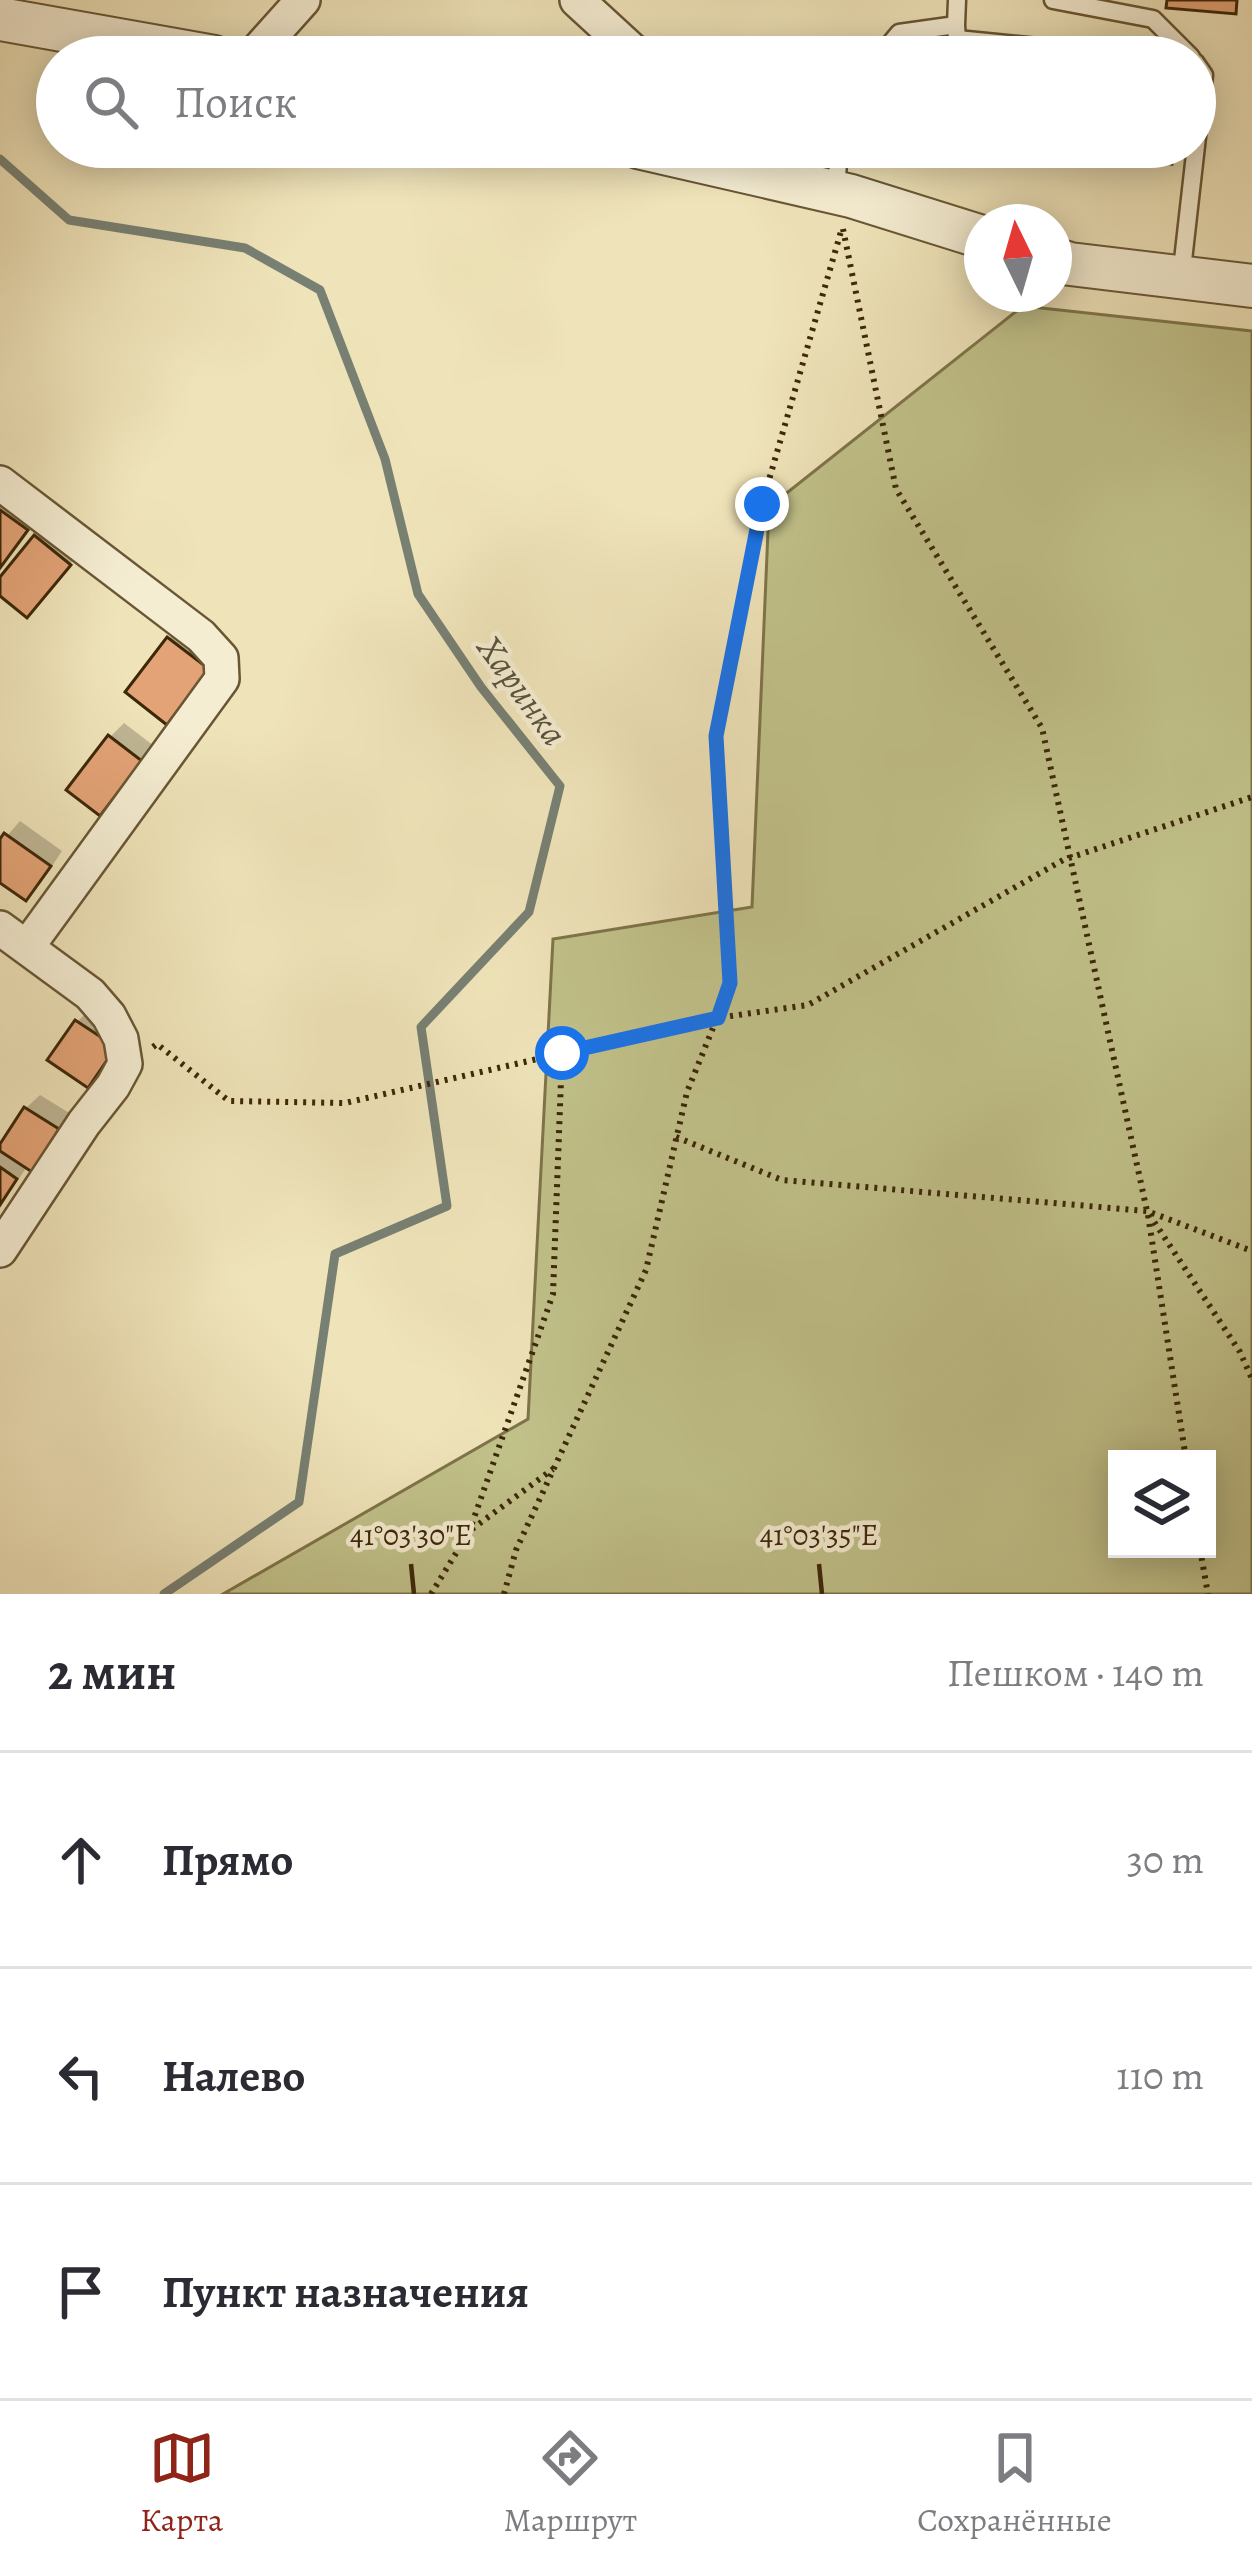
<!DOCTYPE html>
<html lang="ru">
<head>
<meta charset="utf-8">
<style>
	body { margin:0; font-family:Alegreya,serif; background:#f7f7f7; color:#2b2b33 }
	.controls { position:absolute; right:36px; bottom:36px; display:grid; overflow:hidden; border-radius:0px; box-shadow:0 6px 30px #0003 }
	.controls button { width:108px; height:108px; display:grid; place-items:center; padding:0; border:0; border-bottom:3px solid #e1e1e2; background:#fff; color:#2b2b33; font:60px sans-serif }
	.compass { position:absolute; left:964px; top:204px; width:108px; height:108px; border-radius:50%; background:#fff; box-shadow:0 6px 30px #0003; rotate:355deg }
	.stop { position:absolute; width:36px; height:36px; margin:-27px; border:9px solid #1a73e8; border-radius:50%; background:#fff }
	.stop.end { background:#1a73e8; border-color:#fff; box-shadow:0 3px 12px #0008 }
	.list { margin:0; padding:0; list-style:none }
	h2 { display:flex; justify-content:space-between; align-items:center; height:156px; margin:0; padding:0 48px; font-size:51px }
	h2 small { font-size:39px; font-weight:400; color:#7c7c81 }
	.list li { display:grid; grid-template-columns:78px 1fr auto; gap:36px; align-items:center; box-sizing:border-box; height:216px; padding:0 48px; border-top:3px solid #e1e1e2 }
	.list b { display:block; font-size:45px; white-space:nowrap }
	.list em { font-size:39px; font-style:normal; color:#7c7c81 }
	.icon { flex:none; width:66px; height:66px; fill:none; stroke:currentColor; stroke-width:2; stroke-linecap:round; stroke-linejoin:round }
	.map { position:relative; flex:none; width:1252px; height:1594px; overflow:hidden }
	.search { position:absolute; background:#fff; box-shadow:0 6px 30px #0003; left:36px; right:36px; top:36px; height:132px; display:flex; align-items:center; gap:30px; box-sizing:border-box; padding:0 42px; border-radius:66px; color:#7c7c81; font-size:45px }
	.sheet { height:804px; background:#fff }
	nav { display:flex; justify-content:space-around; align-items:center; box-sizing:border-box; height:168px; border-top:3px solid #e1e1e2; background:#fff; font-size:33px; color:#7c7c81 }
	nav a { display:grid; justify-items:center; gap:6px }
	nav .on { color:#8f2418 }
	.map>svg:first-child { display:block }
	.green { fill:#c1c18a; stroke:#7e7449; stroke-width:3; fill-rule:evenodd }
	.shadow { fill:#0003 }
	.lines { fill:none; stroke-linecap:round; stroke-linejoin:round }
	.stream { stroke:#788073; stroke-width:9 }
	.building { fill:#e3a376; stroke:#3c2708; stroke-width:3 }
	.service-casing { stroke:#695634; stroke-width:21 }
	.minor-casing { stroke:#695634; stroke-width:38 }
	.tertiary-casing { stroke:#695634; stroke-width:46 }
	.path { stroke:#3c2708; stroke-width:6; stroke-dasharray:3 6; stroke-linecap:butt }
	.service { stroke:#f5edd2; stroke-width:16 }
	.minor { stroke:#f5edd2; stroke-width:33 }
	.tertiary { stroke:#f5edd2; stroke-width:42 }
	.route { stroke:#1a73e8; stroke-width:15 }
	.ticks { fill:none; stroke:#3c2708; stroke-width:4.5 }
	.labels { text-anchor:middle; stroke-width:9; stroke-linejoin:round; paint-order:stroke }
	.water-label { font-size:36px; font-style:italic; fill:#5a533e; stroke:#f5edd2 }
	.ticks-label { font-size:30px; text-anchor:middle; fill:#3c2708; stroke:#f5edd2; stroke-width:9; stroke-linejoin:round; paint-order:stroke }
</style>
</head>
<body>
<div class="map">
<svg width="1252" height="1594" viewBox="0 0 1252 1594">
	<rect width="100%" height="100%" fill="#efe3b9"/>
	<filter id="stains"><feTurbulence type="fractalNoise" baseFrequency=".00167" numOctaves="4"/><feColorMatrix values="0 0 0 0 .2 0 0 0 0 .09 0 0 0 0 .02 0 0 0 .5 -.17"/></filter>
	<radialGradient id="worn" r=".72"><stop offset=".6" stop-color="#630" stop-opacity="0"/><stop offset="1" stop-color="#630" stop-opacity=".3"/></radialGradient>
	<path class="green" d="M1023 306 1252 331V1594H223L528 1419 553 939 752 907 769 507ZM1117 1459H1207V1549H1117Z"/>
	<path class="shadow" d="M931 41 1075 57H915Z
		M0 498 39 515 0 565Z
		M50 523 82 550 40 600 0 592V582Z
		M183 625 221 654 167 721 169 639Z
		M124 723 154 746 100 812 110 737Z
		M20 821 62 851 40 884 26 897 0 879V844Z
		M91 1008 127 1032 102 1070 88 1084 77 1022Z
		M40 1095 71 1114 45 1154 32 1168 28 1165 0 1207V1145L2 1146 26 1108Z"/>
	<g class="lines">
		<path class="stream" d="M0 159 69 220 245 248 320 290 385 459 418 594 481 687 560 786 529 912 421 1027 447 1206 335 1254 299 1502 164 1594"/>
	</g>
	<path class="building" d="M1167 0H1237L1236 14 1166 8Z
		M1014 147H1174L1172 164Z
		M0 510 28 530 0 568Z
		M34 535 71 565 27 618 0 596V577Z
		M167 637 209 669 167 725 125 692Z
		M108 735 142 761 100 816 66 790Z
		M4 833 51 866 26 901 0 883V839Z
		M75 1020 116 1047 88 1088 47 1060Z
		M24 1107 59 1129 32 1172 0 1151V1144Z
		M0 1167 17 1179 0 1205Z"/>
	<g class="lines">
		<g class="service-casing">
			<path id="service" d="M1053 0 1153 19 1191 57
				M956 25 957 39 1140 57
				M879 57 899 33 956 25 957 0
				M836 192 839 147
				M1181 278 1204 75 1195 62"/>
		</g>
		<g class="minor-casing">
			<path id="minor" d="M577 0 639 57
				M252 57 303 0
				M0 483 201 636 221 658 222 679 27 947
				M0 928 90 994 109 1016 121 1039 125 1064 113 1086 84 1123 0 1250"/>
		</g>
		<g class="tertiary-casing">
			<path id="tertiary" d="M0 19 214 57
				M638 147 851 196 982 237
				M1054 259 1070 264 1252 286"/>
		</g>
		<path class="path" d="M843 229 896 489 1042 728 1147 1211 1240 1352 1252 1379
			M153 1047 157 1044 229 1101 345 1103 717 1018 730 983 716 736 762 504 842 228
			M676 1137 782 1180 1147 1211 1252 1251
			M1148 1215 1186 1459
			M472 1529 553 1469
			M1200 1549 1208 1594
			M431 1594 469 1532 553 1294 562 1053
			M504 1594 516 1550 646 1270 687 1092 717 1018 808 1005 1063 860 1252 797"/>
		<use href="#service" class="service"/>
		<use href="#minor" class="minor"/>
		<use href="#tertiary" class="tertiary"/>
	</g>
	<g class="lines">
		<path class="route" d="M562 1053 718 1018 730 983 716 736 762 504"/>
	</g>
	<path class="ticks" d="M411 1564 414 1594M819 1564 822 1594"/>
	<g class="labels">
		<g class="water-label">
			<text transform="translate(523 690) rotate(54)" y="13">Харинка</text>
		</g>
	</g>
	<g class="ticks-label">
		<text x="411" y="1545">41°03'30"E</text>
		<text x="819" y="1545">41°03'35"E</text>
	</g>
	<rect width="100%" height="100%" filter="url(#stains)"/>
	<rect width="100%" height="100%" fill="url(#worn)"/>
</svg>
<div class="controls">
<button><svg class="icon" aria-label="layers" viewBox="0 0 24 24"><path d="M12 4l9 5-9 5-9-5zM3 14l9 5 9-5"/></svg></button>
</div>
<svg class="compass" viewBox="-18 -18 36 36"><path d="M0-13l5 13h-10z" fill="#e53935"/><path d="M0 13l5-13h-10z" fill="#7c7c81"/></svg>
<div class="stop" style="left:562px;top:1053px"></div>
<div class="stop end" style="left:762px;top:504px"></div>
<div class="search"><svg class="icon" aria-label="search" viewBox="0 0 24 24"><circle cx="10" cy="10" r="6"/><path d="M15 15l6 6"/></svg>Поиск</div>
</div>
<section class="sheet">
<h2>2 мин<small>Пешком · 140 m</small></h2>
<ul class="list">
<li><svg class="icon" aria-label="ahead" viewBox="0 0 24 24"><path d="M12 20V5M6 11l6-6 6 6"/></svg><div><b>Прямо</b></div><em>30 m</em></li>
<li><svg class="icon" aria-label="left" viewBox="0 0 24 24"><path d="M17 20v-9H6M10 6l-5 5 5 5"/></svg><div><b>Налево</b></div><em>110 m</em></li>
<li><svg class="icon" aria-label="arrive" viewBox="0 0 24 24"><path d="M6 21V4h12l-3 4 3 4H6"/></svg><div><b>Пункт назначения</b></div></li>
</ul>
</section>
<nav>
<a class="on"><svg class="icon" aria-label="map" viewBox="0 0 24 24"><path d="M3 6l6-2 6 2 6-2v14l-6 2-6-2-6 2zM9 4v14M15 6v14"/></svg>Карта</a>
<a><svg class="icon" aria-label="directions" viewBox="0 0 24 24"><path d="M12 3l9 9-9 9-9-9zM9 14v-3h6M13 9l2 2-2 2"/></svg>Маршрут</a>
<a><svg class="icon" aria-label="saved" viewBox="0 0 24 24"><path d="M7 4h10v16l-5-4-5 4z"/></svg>Сохранённые</a>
</nav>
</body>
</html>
